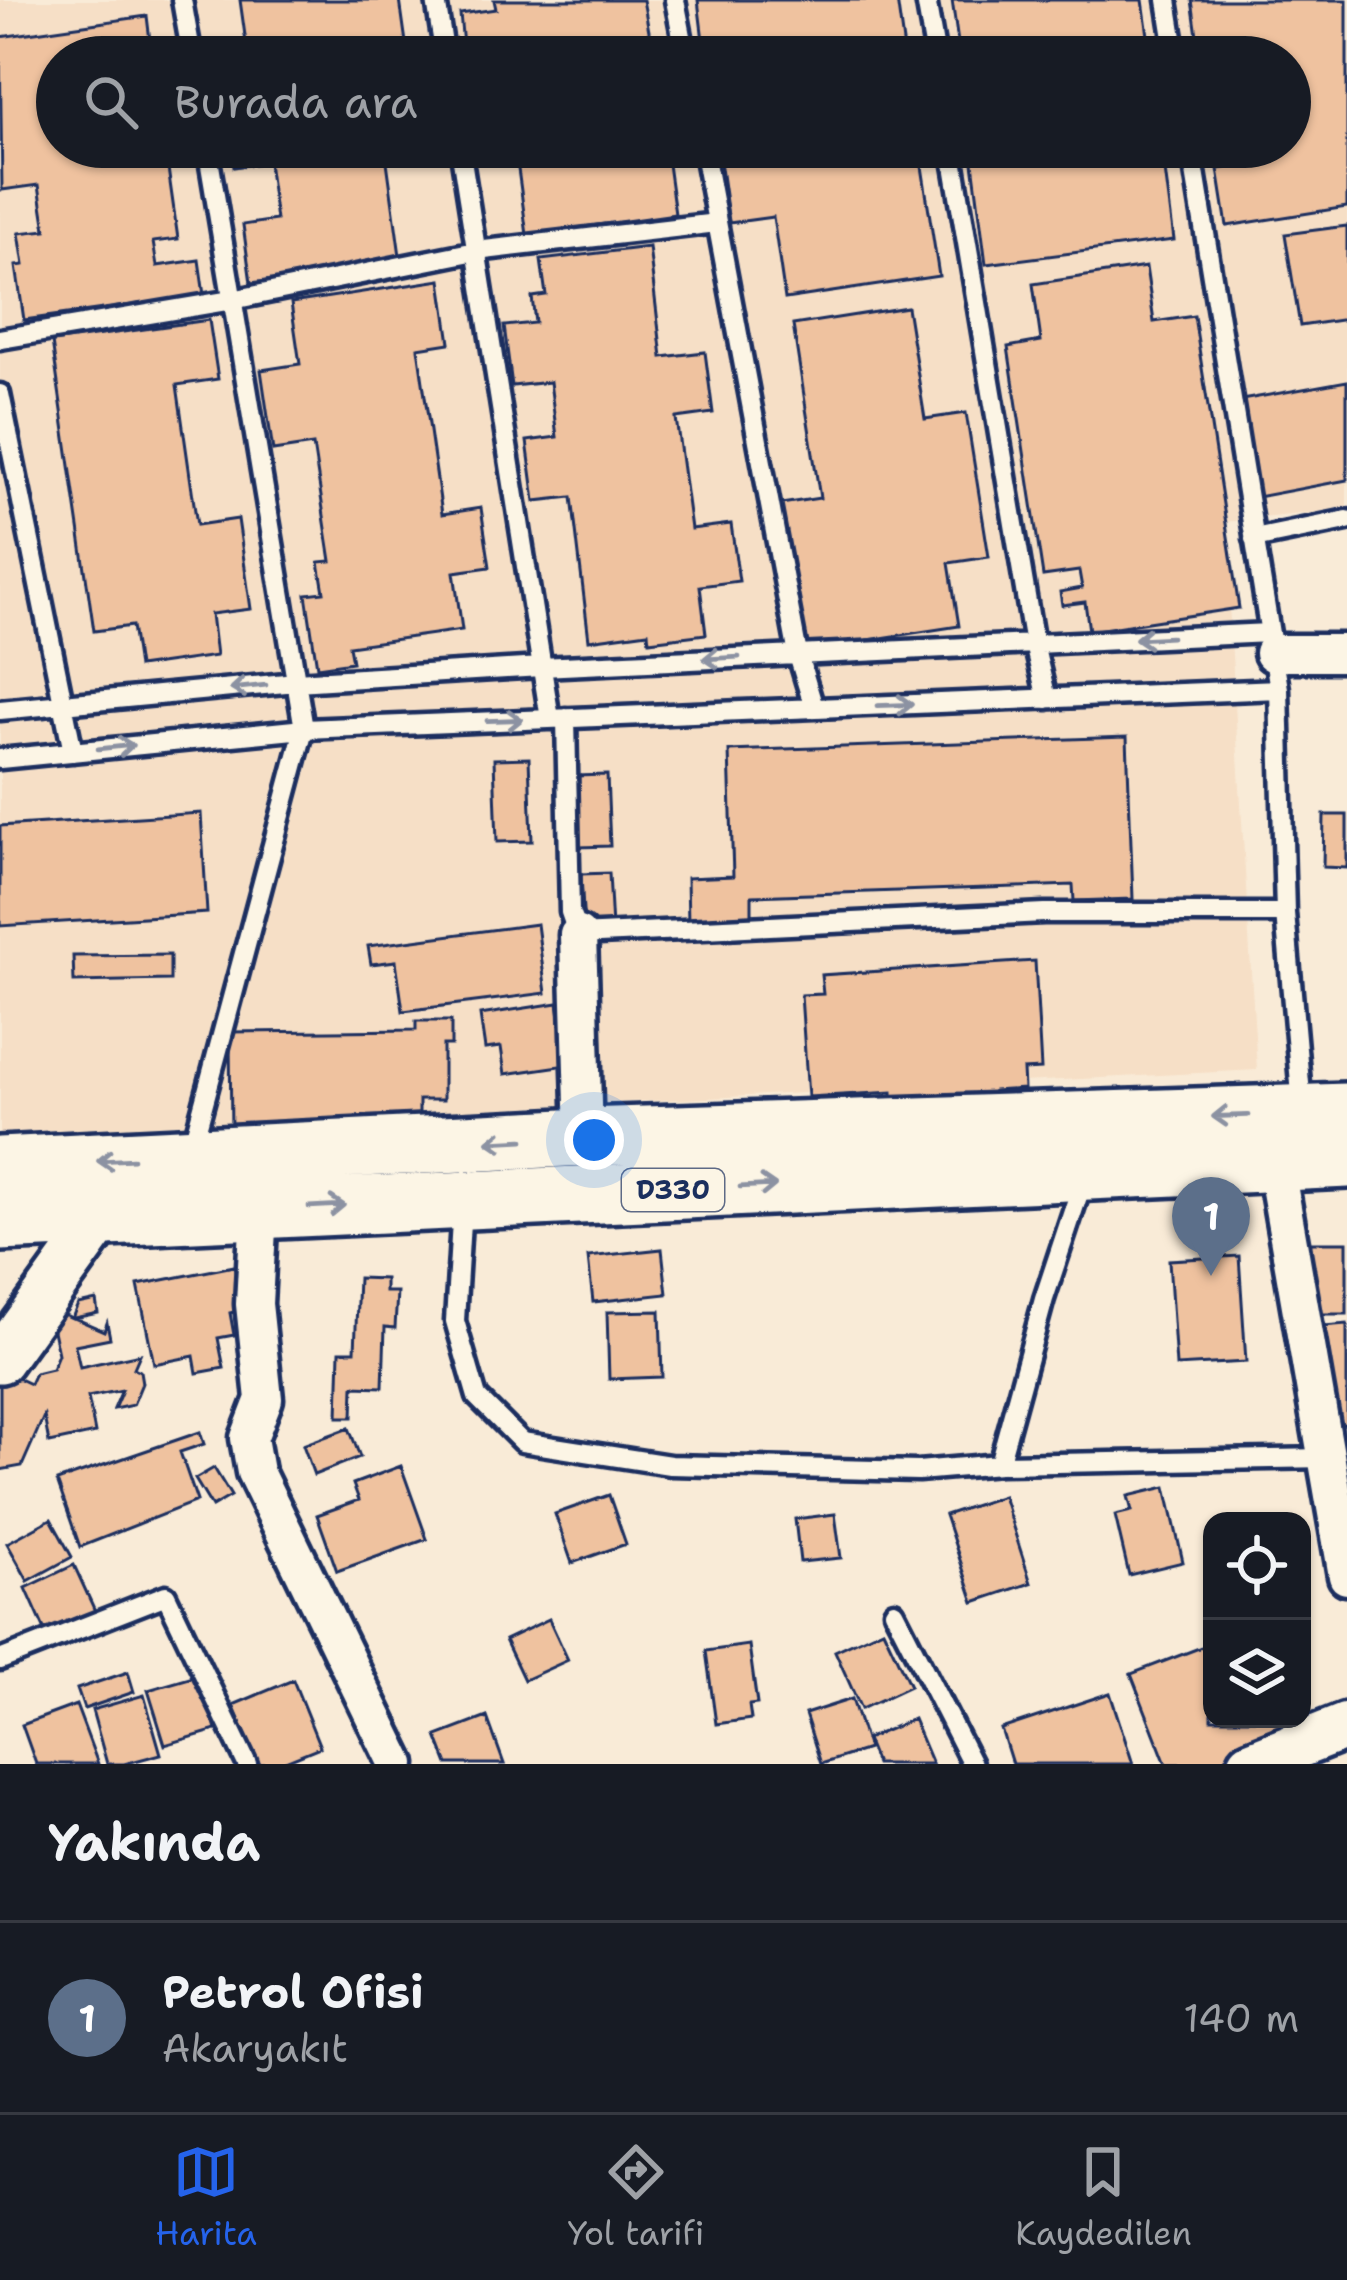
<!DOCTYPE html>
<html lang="tr">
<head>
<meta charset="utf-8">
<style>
	body { margin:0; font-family:"Shantell Sans",sans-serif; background:#20242c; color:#f1f3f6 }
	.controls { position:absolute; right:36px; bottom:36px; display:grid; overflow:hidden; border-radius:24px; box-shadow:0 3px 9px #0004 }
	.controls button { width:108px; height:108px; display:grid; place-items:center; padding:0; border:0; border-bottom:3px solid #363941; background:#171b24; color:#f1f3f6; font:60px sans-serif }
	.you { position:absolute; left:594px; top:1140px; width:42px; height:42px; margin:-30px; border:9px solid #fff; border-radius:50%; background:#1a73e8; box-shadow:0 0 0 18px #1a73e833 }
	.badge { display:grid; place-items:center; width:78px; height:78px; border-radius:50%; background:#2563eb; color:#fff; font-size:39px; font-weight:700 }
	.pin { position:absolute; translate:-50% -99px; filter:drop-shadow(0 3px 6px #0008) }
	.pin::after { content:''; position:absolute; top:63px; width:42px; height:36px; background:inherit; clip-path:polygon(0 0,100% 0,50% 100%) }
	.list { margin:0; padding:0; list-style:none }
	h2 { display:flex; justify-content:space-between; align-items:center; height:156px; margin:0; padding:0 48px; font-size:51px }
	h2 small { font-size:39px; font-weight:400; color:#9ea1a6 }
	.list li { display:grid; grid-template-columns:78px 1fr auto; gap:36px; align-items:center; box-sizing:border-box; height:192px; padding:0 48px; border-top:3px solid #363941 }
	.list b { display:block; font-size:45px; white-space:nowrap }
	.list p { margin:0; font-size:39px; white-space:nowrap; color:#9ea1a6 }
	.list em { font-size:39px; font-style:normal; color:#9ea1a6 }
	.icon { flex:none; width:66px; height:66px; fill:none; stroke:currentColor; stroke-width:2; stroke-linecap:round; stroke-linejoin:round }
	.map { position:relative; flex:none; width:1347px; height:1764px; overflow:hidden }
	.search { position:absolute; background:#171b24; box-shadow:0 3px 9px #0004; left:36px; right:36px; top:36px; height:132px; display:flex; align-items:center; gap:30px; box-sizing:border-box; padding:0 42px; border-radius:66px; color:#9ea1a6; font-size:45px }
	.sheet { height:348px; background:#171b24 }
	nav { display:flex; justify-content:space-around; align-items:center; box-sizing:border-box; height:168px; border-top:3px solid #363941; background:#171b24; font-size:33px; color:#9ea1a6 }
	nav a { display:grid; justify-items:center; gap:6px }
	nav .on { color:#2563eb }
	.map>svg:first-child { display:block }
	.built { fill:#f6dfc6; fill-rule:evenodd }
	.building { fill:#efc29f; stroke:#1b2f5e; stroke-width:3 }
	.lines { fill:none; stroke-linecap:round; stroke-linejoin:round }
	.service-casing { stroke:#1b2f5e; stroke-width:27 }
	.minor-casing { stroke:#1b2f5e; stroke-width:45 }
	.tertiary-casing { stroke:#1b2f5e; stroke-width:54 }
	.primary-casing { stroke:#1b2f5e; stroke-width:66 }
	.service { stroke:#fcf5e5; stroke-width:18 }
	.minor { stroke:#fcf5e5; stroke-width:36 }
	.tertiary { stroke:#fcf5e5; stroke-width:45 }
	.primary { stroke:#fcf5e5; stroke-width:57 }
	.oneway { stroke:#8c92a2 }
	.labels { text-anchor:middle; stroke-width:9; stroke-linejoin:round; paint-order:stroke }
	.shield { fill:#fcf5e5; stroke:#5e6a86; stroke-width:3 }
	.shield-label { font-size:27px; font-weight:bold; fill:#1b2f5e }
</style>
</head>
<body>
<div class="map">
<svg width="1347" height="1764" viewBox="0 0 1347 1764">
	<rect width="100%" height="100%" fill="#f9ebd7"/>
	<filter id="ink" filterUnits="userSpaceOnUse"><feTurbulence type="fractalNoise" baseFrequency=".00833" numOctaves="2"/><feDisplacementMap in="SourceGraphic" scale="24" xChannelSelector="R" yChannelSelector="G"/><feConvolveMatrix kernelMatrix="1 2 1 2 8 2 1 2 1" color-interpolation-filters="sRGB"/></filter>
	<g filter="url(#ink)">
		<path class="built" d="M0 0H1347V509L1224 522 1257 1070 0 1134ZM57 57H1290V147H57Z"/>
		<path class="building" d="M240 0H400L408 57H248Z
			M494 0H643L654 57H502L500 42 463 45 460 14 496 9Z
			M698 0H897L905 57H705Z
			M952 0H1143L1151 57H960Z
			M1192 0H1347V207L1227 226 1218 169 1251 164 1248 147H1290V57H1237L1236 54 1200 57Z
			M147 16 152 57H57V147H165L178 239 153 242 157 266 199 260 204 295 24 320 16 266 24 265 19 233 46 230 39 185 2 190 0 37Z
			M231 147H385L401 263 251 283 243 225 276 220 268 162 234 167Z
			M515 147H629L631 162 667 157 675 214 527 235Z
			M718 147H919L939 276 785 299 773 217 729 223Z
			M971 147H1162L1174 240 986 264Z
			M1347 226V319L1300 326 1285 234Z
			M649 247 662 357 705 352 713 413 676 418 691 529 731 524 739 581 700 586 706 634 649 641 648 632 589 640 572 497 535 501 527 441 557 437 550 382 512 386 504 326 535 323 532 297 546 295 541 260Z
			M1146 267 1154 322 1194 316 1239 608 1089 631 1085 602 1062 605 1060 592 1082 588 1079 571 1043 576 1008 347 1041 341 1033 284Z
			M441 280 450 343 418 348 442 514 481 508 490 567 454 572 462 630 349 646 352 662 317 667 306 594 324 592 319 562 331 561 313 445 273 451 261 370 300 364 291 303Z
			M907 307 925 419 966 413 989 557 949 563 959 626 803 650 781 504 820 498 793 325Z
			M209 320 218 379 177 385 197 525 238 519 251 609 211 614 216 656 138 667 132 626 94 631 52 342Z
			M1347 381V480L1252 498 1236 401Z
			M1127 737 1133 899 1074 901 1073 885 752 896V920L688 923 687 878 733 876 729 751Z
			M529 758 532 841 497 842 494 759Z
			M607 775 610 846 578 847 575 776Z
			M201 813 207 913 0 926V826Z
			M1324 815H1347V868L1323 867Z
			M609 873 612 928 584 929 581 874Z
			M537 924 546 993 403 1011 396 961 371 964 368 946Z
			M170 955V980L74 982 73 956Z
			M1035 961 1041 1069 1023 1070 1024 1089 994 1091 996 1105 893 1111 892 1092 808 1097 801 995 823 994 821 975Z
			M558 1003 567 1065 505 1074 501 1047 485 1049 480 1015Z
			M416 1021H451V1045H443V1100H419V1137H231L230 1032 416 1030Z
			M1311 1242H1347V1314H1310Z
			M662 1249 667 1294 593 1302 588 1257Z
			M1239 1256 1246 1362 1176 1366 1169 1260Z
			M234 1266 243 1310 230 1313 234 1335 218 1338 224 1368 197 1373 194 1356 154 1364 138 1285Z
			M358 1278 385 1279V1292H397L395 1328 385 1327 383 1387 354 1386 353 1417H338L340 1351H355Z
			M96 1300 98 1313 74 1318 104 1331 107 1323 110 1338 75 1345 80 1367 140 1354 134 1368 140 1371 142 1383 133 1405 114 1409 122 1390 88 1397 95 1433 49 1443 44 1416 22 1466 0 1470V1380L4 1372 30 1384 35 1373 52 1369 58 1354 48 1307 72 1318 78 1304Z
			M660 1311 662 1377 609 1379 607 1312Z
			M1347 1324V1424L1332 1425 1322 1326Z
			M349 1428 360 1457 314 1475 303 1445Z
			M200 1432 204 1444 180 1452 197 1501 80 1547 57 1481Z
			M401 1466 427 1539 337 1571 317 1515 359 1500 353 1484Z
			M214 1468 231 1496 212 1507 195 1479Z
			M1166 1487 1183 1562 1129 1575 1115 1515 1132 1511 1128 1496Z
			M609 1495 626 1544 572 1563 555 1514Z
			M1003 1496 1031 1583 974 1602 945 1515Z
			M835 1514 841 1558 800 1562 795 1519Z
			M51 1519 72 1557 28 1581 7 1543Z
			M74 1565 96 1613 47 1635 26 1588Z
			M549 1619 568 1660 524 1680 505 1640Z
			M883 1629 910 1686 861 1709 835 1651Z
			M1212 1643V1719H1282L1289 1736 1217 1764H1166L1131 1674Z
			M749 1645 757 1704 749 1705 751 1719 716 1724 706 1651Z
			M128 1672 134 1692 84 1709 77 1689Z
			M200 1675 216 1730 165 1745 148 1690Z
			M293 1680 320 1747 278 1764H258L233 1705Z
			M1110 1693 1133 1764H1012L1001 1729Z
			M144 1695 161 1754 124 1764H107L92 1710Z
			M852 1699 868 1749 821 1764 805 1714Z
			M76 1705 98 1764H36L22 1725Z
			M487 1717 504 1764H448L437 1736Z
			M913 1719 932 1764H876L866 1739Z"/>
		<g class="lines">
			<g class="service-casing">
				<path id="service" d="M182 0 192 57
					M436 0 445 57
					M675 0 686 57
					M926 0 936 57
					M1167 0 1176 57
					M460 147 550 719
					M703 147 798 655 814 708
					M951 147 1034 644 1047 699
					M1191 147 1279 689 1285 913 1302 1106
					M0 339 232 300 476 251 717 223
					M0 394 73 752
					M1254 539 1347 520
					M0 710 296 682 541 667 1269 633
					M566 718 570 912 578 935 1044 913H1285
					M0 759 304 729 1279 689
					M191 1151 304 729 207 147
					M462 1205 455 1321 477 1397 522 1442 670 1465 918 1471 999 1464 1327 1458
					M999 1464 1044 1299 1083 1181
					M894 1611 972 1764
					M0 1660 166 1595 247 1764"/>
			</g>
			<g class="minor-casing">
				<path id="minor" d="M1273 653H1347
					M578 935 584 1137
					M1275 1162 1347 1576
					M259 1209 254 1304 264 1399 249 1438 255 1472 397 1764"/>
			</g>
			<g class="tertiary-casing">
				<path id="tertiary" d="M0 1360 103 1217
					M1251 1764 1347 1726"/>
			</g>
			<g class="primary-casing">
				<path id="primary" d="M0 1166 584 1137 1347 1112
					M0 1222 1347 1159"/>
			</g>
			<use href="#service" class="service"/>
			<use href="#minor" class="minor"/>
			<use href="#tertiary" class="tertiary"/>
			<use href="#primary" class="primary"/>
		</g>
		<defs><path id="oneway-shaft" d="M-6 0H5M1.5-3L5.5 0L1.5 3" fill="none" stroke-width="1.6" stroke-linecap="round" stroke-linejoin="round" transform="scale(3)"/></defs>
		<g class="oneway">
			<use href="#oneway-shaft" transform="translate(1153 638) rotate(177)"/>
			<use href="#oneway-shaft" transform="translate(721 658) rotate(177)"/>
			<use href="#oneway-shaft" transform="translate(248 687) rotate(174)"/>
			<use href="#oneway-shaft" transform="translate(895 705) rotate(-2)"/>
			<use href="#oneway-shaft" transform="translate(505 720) rotate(-2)"/>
			<use href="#oneway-shaft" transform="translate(116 747) rotate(-6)"/>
			<use href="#oneway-shaft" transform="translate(1230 1116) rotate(178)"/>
			<use href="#oneway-shaft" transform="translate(505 1141) rotate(177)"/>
			<use href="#oneway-shaft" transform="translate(115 1160) rotate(177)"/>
			<use href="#oneway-shaft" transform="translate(758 1186) rotate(-3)"/>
			<use href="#oneway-shaft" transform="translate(327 1206) rotate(-3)"/>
		</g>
	</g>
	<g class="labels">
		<rect class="shield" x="622" y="1169" width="102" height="42" rx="9"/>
		<g class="shield-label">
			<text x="673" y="1199">D330</text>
		</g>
	</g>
</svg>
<div class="controls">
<button><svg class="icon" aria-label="locate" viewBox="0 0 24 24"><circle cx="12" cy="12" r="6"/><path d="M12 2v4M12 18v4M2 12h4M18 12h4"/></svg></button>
<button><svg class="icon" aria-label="layers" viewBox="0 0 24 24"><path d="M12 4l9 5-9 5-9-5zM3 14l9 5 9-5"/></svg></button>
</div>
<div class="you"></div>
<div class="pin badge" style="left:1211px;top:1276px;background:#5c6f8a">1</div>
<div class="search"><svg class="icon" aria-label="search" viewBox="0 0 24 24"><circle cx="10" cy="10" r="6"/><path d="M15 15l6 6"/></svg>Burada ara</div>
</div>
<section class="sheet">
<h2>Yakında<small></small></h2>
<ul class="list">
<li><span class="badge" style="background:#5c6f8a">1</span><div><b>Petrol Ofisi</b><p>Akaryakıt</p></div><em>140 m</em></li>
</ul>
</section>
<nav>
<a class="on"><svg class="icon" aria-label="map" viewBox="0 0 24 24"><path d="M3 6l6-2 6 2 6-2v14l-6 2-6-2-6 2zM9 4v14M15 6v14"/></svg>Harita</a>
<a><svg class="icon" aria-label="directions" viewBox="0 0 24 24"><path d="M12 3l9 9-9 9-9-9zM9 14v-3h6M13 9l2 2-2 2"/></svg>Yol tarifi</a>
<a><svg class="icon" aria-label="saved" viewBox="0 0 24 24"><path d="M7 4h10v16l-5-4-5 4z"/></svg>Kaydedilen</a>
</nav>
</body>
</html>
